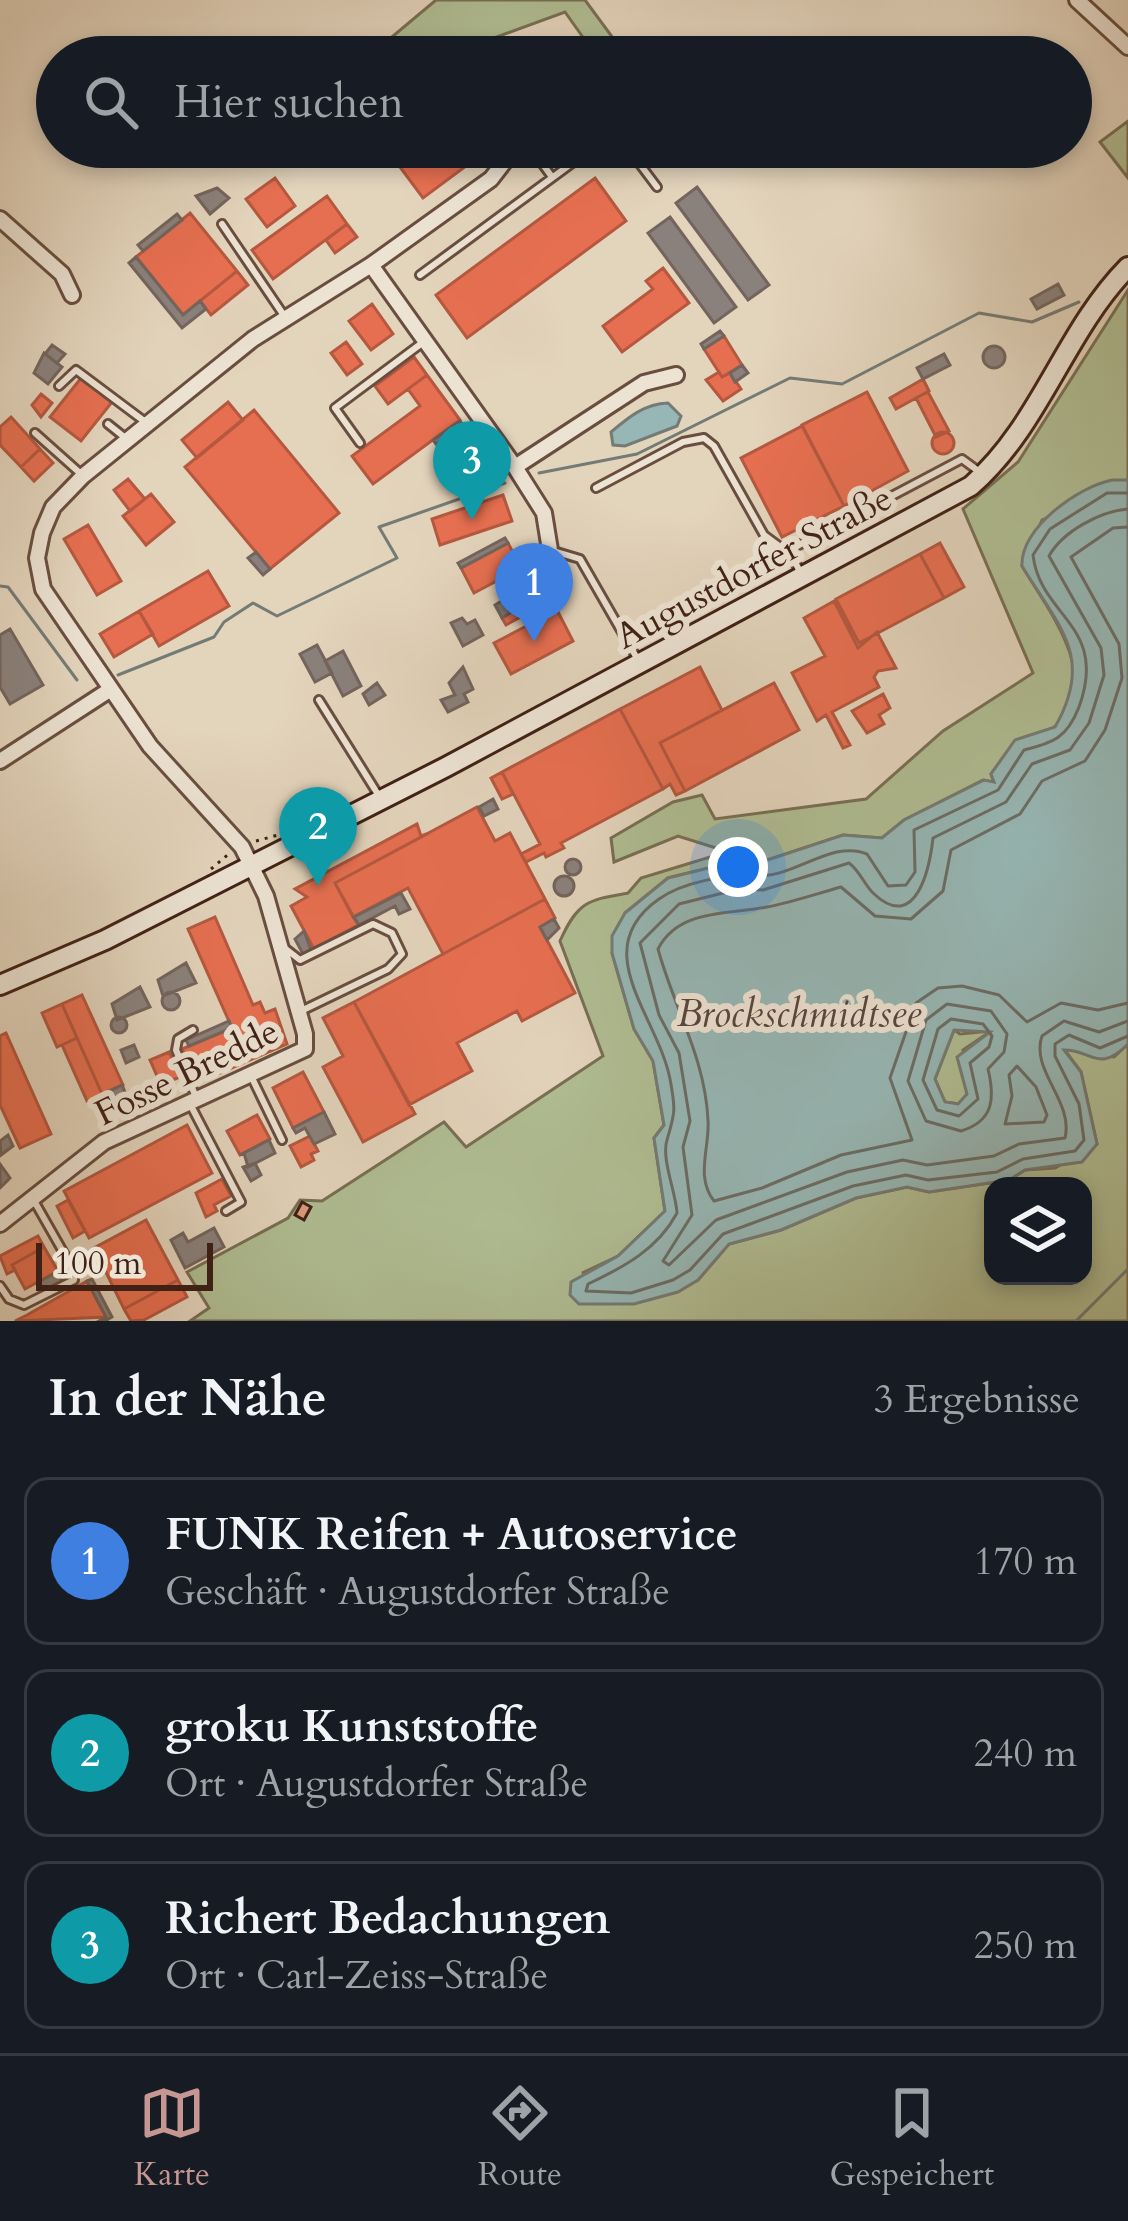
<!DOCTYPE html>
<html lang="de">
<head>
<meta charset="utf-8">
<style>
	body { margin:0; font-family:Cardo,serif; background:#20242c; color:#f1f3f6 }
	.controls { position:absolute; right:36px; bottom:36px; display:grid; overflow:hidden; border-radius:24px; box-shadow:0 6px 18px #0003 }
	.controls button { width:108px; height:108px; display:grid; place-items:center; padding:0; border:0; border-bottom:3px solid #363941; background:#171b24; color:#f1f3f6; font:60px sans-serif }
	.scale { position:absolute; left:36px; bottom:30px; width:177px; box-sizing:border-box; padding-left:12px; border:6px solid #402116; border-top:0; font-size:33px; line-height:42px; white-space:nowrap; color:#402116; -webkit-text-stroke:9px #ede3d3; paint-order:stroke }
	.you { position:absolute; left:738px; top:867px; width:42px; height:42px; margin:-30px; border:9px solid #fff; border-radius:50%; background:#1a73e8; box-shadow:0 0 0 18px #1a73e833 }
	.badge { display:grid; place-items:center; width:78px; height:78px; border-radius:50%; background:#c59692; color:#fff; font-size:39px; font-weight:700 }
	.pin { position:absolute; translate:-50% -99px; filter:drop-shadow(0 3px 6px #0008) }
	.pin::after { content:''; position:absolute; top:63px; width:42px; height:36px; background:inherit; clip-path:polygon(0 0,100% 0,50% 100%) }
	.list { margin:0; padding:0; list-style:none }
	h2 { display:flex; justify-content:space-between; align-items:center; height:156px; margin:0; padding:0 48px; font-size:51px }
	h2 small { font-size:39px; font-weight:400; color:#9ea1a6 }
	.list li { display:grid; grid-template-columns:78px 1fr auto; gap:36px; align-items:center; box-sizing:border-box; height:168px; margin:0 24px 24px; padding:0 24px; border:3px solid #363941; border-radius:24px }
	.list b { display:block; font-size:45px; white-space:nowrap }
	.list p { margin:0; font-size:39px; white-space:nowrap; color:#9ea1a6 }
	.list em { font-size:39px; font-style:normal; color:#9ea1a6 }
	.icon { flex:none; width:66px; height:66px; fill:none; stroke:currentColor; stroke-width:2; stroke-linecap:round; stroke-linejoin:round }
	.map { position:relative; flex:none; width:1128px; height:1321px; overflow:hidden }
	.search { position:absolute; background:#171b24; box-shadow:0 6px 18px #0003; left:36px; right:36px; top:36px; height:132px; display:flex; align-items:center; gap:30px; box-sizing:border-box; padding:0 42px; border-radius:66px; color:#9ea1a6; font-size:45px }
	.sheet { height:732px; background:#171b24 }
	nav { display:flex; justify-content:space-around; align-items:center; box-sizing:border-box; height:168px; border-top:3px solid #363941; background:#171b24; font-size:33px; color:#9ea1a6 }
	nav a { display:grid; justify-items:center; gap:6px }
	nav .on { color:#c59692 }
	.map>svg:first-child { display:block }
	.green { fill:#b0bd93; stroke:#786f54; stroke-width:3; fill-rule:evenodd }
	.water { fill:#96b7b5; stroke:#747b75; stroke-width:3; fill-rule:evenodd }
	.shops { fill:#e76f51; stroke:#b5583f; stroke-width:3 }
	.industry { fill:#8a817c; stroke:#74645d; stroke-width:3 }
	.lines { fill:none; stroke-linecap:round; stroke-linejoin:round }
	.shore { stroke:#6b6c66; stroke-width:3 }
	.stream { stroke:#747b75; stroke-width:3 }
	.building { fill:#dc9d80; stroke:#402116; stroke-width:3 }
	.service-casing { stroke:#694e40; stroke-width:12 }
	.minor-casing { stroke:#694e40; stroke-width:20 }
	.secondary-casing { stroke:#402116; stroke-width:24 }
	.path { stroke:#402116; stroke-width:3; stroke-dasharray:3 6; stroke-linecap:butt }
	.service { stroke:#ede3d3; stroke-width:6 }
	.minor { stroke:#ede3d3; stroke-width:14 }
	.secondary { stroke:#ede3d3; stroke-width:18 }
	.labels { text-anchor:middle; stroke-width:12; stroke-linejoin:round; paint-order:stroke }
	.street-label { font-size:36px; fill:#402116; stroke:#ede3d3 }
	.water-label { font-size:39px; font-style:italic; fill:#56463e; stroke:#ede3d3 }
</style>
</head>
<body>
<div class="map">
<svg width="1128" height="1321" viewBox="0 0 1128 1321">
	<rect width="100%" height="100%" fill="#e3d4bc"/>
	<filter id="stains"><feTurbulence type="fractalNoise" baseFrequency=".00167" numOctaves="4"/><feColorMatrix values="0 0 0 0 .2 0 0 0 0 .09 0 0 0 0 .02 0 0 0 .5 -.17"/></filter>
	<radialGradient id="worn" r=".72"><stop offset=".6" stop-color="#630" stop-opacity="0"/><stop offset="1" stop-color="#630" stop-opacity=".3"/></radialGradient>
	<path class="green" d="M436 0H585L627 57H597L565 12 442 57H368Z
		M1128 121V178L1100 142Z
		M1128 290V480L1042 520 1022 566C1048 610 1108 684 1052 729 1042 737 1027 735 1015 741L991 774 994 783 983 780 904 820 882 838 843 835 755 864 729 863 668 878 625 913 612 953 634 1029 653 1061 664 1125 654 1138 665 1211 618 1256 582 1273 698 1280 729 1244 781 1230 856 1198 907 1187 929 1192 1009 1180 1025 1170 1055 1168 1097 1144 1081 1072 1064 1049 1114 1057 1128 1044V1321H190L209 1308 187 1272 288 1218 300 1200 322 1201 444 1122 466 1147 603 1056 560 941C578 901 588 900 628 893L641 878 717 855 716 848 678 836 614 862 611 838 673 802 702 795 715 819 866 799 943 731 1033 673 963 509 1018 462ZM993 1186H1083V1276H993Z
		M954 1030 960 1034 991 1031 963 1050 967 1094 959 1104 945 1102 935 1079Z"/>
	<path class="water" d="M668 403 681 416 677 426 625 446 613 445 611 432C629 417 644 404 668 403Z
		M1112 480H1128V1044C1098 1074 1093 1050 1064 1050L1081 1072 1097 1144 1082 1162 1025 1170 1009 1180 929 1192 907 1187 856 1198 781 1230 729 1244 698 1280 678 1292 634 1304H579L570 1295 571 1282 618 1256 665 1211 654 1138 664 1125 653 1061 634 1029 612 953V936L625 913 668 878 729 863 756 864 843 835 882 838 904 820 984 780 994 782 991 774 1015 740 1055 727C1095 657 1059 627 1022 566 1020 528 1078 487 1112 480ZM954 1030 990 1032 957 1057 967 1094 958 1104 945 1102 935 1079Z"/>
	<path class="shops" d="M385 147H451L466 166 423 198Z
		M275 178 295 206 267 227 246 199Z
		M595 178 626 221 467 338 436 295Z
		M327 196 347 224 273 279 252 250Z
		M190 213 237 271 183 315 136 257Z
		M347 224 357 237 335 253 326 240Z
		M663 268 689 303 622 352 603 326 653 289 646 281Z
		M237 271 248 285 211 315 200 301Z
		M372 304 393 334 371 350 349 321Z
		M724 336 742 365 722 377 704 349Z
		M346 342 362 364 347 375 331 353Z
		M414 357 427 375 388 404 375 386Z
		M719 372 722 377 730 373 741 389 723 401 706 380Z
		M427 375 460 420 373 484 352 456 420 406 408 389Z
		M81 378 112 402 81 441 50 417Z
		M923 379 929 391 896 409 890 398Z
		M867 392 908 471 844 506 802 425Z
		M928 392 949 431 936 437 916 398Z
		M41 394 52 403 41 417 32 405Z
		M228 402 243 420 197 458 182 440Z
		M254 410 339 513 270 569 185 467Z
		M11 417 40 449 21 467 0 445V427Z
		M802 426 844 506 782 537 741 458Z
		M932 443a11 11 0 1 1 22 0a11 11 0 1 1-22 0Z
		M40 449 53 463 34 481 21 467Z
		M128 479 145 499 130 511 114 490Z
		M151 494 174 522 146 545 123 516Z
		M503 495 512 521 440 545 432 519Z
		M88 525 121 581 97 595 64 539Z
		M508 543 521 568 474 593 461 568Z
		M940 543 964 587 944 598 920 554Z
		M920 554 944 598 859 643 836 599Z
		M208 571 229 606 159 646 139 611Z
		M537 582 548 602 506 625 502 618 510 613 503 600Z
		M834 601 858 648 877 632 896 668 878 671 874 677 879 687 832 712 850 745 843 748 826 715 817 721 792 673 825 656 804 618Z
		M557 610 573 641 511 674 494 643Z
		M139 611 153 634 114 657 100 634Z
		M700 667 722 710 660 743 685 791 676 795 670 784 663 789 620 709Z
		M774 683 799 730 685 791 660 743Z
		M883 694 890 708 879 715 884 724 867 733 852 711Z
		M620 709 663 789 561 843 564 848 546 857 544 853 526 862 521 854 540 844 502 772Z
		M502 772 513 794 502 799 491 778Z
		M477 807 495 841 510 833 545 899 443 954 408 888 353 917 335 883Z
		M417 824 421 836 429 833 335 883 358 925 314 949 291 906 307 897 295 889Z
		M545 899 555 918 540 927 575 993 522 1021 517 1011 457 1043 472 1071 409 1105 354 1002Z
		M215 917 253 1005 260 1002 265 1013 275 1009 287 1044 197 1083 182 1049 232 1028 188 929Z
		M82 995 123 1085 102 1094 62 1004Z
		M354 1002 415 1114 363 1142 323 1067 343 1056 323 1018Z
		M62 1004 77 1038 57 1047 42 1013Z
		M6 1033 51 1134 20 1148 0 1105V1036Z
		M77 1038 102 1094 87 1101 62 1045Z
		M169 1052 180 1077 161 1085 150 1060Z
		M303 1072 324 1112 293 1128 273 1088Z
		M257 1115 270 1139 240 1155 227 1131Z
		M187 1125 212 1173 89 1238 64 1191Z
		M310 1136 318 1151 311 1154 314 1160 301 1167 290 1146Z
		M222 1179 231 1196 214 1205 217 1211 206 1217 196 1193Z
		M68 1200 85 1231 73 1238 57 1206Z
		M146 1220 178 1280 124 1309 94 1248Z
		M38 1236 44 1247 12 1265 15 1270 7 1274 0 1256Z
		M44 1247 58 1271 25 1289 12 1265Z
		M178 1280 187 1297 144 1320 131 1321 124 1309Z
		M87 1281 106 1317 15 1321 27 1315Z"/>
	<path class="industry" d="M697 187 769 285 748 300 676 203Z
		M217 188 229 198 210 214 196 196Z
		M177 214 182 220 143 251 138 245Z
		M670 217 736 307 714 323 648 233Z
		M136 257 183 315 200 301 206 309 182 328 129 263Z
		M1058 284 1064 295 1037 309 1031 299Z
		M720 331 724 336 704 349 701 344Z
		M52 345 65 354 57 363 45 354Z
		M983 357a11 11 0 1 1 22 0a11 11 0 1 1-22 0Z
		M44 353 62 367 48 384 34 373Z
		M944 354 950 365 923 379 917 368Z
		M742 365 748 373 735 382 730 373Z
		M460 421 463 425 436 444 433 440Z
		M505 538 508 543 461 568 458 563Z
		M256 552 270 569 263 575 248 558Z
		M503 600 510 613 502 618 495 605Z
		M462 618 467 624 475 620 483 635 463 646 451 623Z
		M10 629 43 685 10 704 0 687V635Z
		M317 645 332 673 315 682 300 654Z
		M343 651 361 686 343 696 325 661Z
		M463 667 473 689 464 694 468 702 448 712 441 700 455 695 449 683Z
		M377 683 385 695 369 705 363 694Z
		M493 799 498 809 484 816 479 807Z
		M565 867a8 8 0 1 1 16 0a8 8 0 1 1-16 0Z
		M554 886a10 10 0 1 1 20 0a10 10 0 1 1-20 0Z
		M401 893 410 909 399 914 395 906 359 925 354 917Z
		M554 919 559 928 547 940 540 927Z
		M304 931 311 950 303 954 295 939Z
		M186 963 196 983 163 996 158 980Z
		M140 987 150 1007 117 1020 112 1004Z
		M162 1001a9 9 0 1 1 18 0a9 9 0 1 1-18 0Z
		M111 1025a8 8 0 1 1 16 0a8 8 0 1 1-16 0Z
		M229 1021 232 1028 189 1046 186 1040Z
		M134 1045 139 1057 126 1063 121 1050Z
		M122 1085 132 1108 120 1114 110 1091Z
		M324 1112 335 1134 314 1144 305 1128 296 1133 293 1128Z
		M8 1135 13 1146 1 1155 0 1141Z
		M269 1140 275 1153 248 1167 244 1153 240 1155Z
		M255 1163 261 1175 251 1181 243 1167Z
		M0 1164 10 1178 0 1188Z
		M214 1228 224 1247 185 1268 171 1240 183 1233 188 1242Z
		M57 1272 62 1281 42 1292 37 1283Z
		M92 1279 112 1317 105 1321H99L106 1317 87 1281Z"/>
	<g class="lines">
		<path class="shore" d="M1128 493H1107L1050 529 1033 555C1040 617 1109 625 1079 707 1067 738 1053 743 1024 750L998 790 914 830 915 872 906 885 888 886 867 854C831 839 794 879 754 876 727 874 683 882 659 899 586 950 658 1016 670 1079 676 1110 675 1113 667 1140 661 1158 676 1193 677 1213 658 1249 624 1267 588 1284L586 1291 631 1293 673 1280 690 1270 723 1234 853 1186 906 1175 928 1180 997 1172 1023 1159 1075 1151 1084 1140 1079 1104 1055 1056V1044L1069 1035 1100 1048 1128 1036
			M1128 509C1101 511 1063 531 1049 556L1101 648 1104 675 1089 723 1070 750 1032 764 1006 802 933 838C930 865 917 935 873 893 864 884 859 870 849 863L763 890 739 889 679 904 640 943 659 1015 679 1053 690 1121 683 1147 692 1215 663 1261 669 1265 716 1220 847 1172 903 1160 927 1165 994 1156 1019 1144 1065 1138C1074 1101 1030 1071 1042 1036L1064 1021 1099 1032 1128 1021
			M1128 527 1113 528 1071 557 1119 644 1122 678 1105 730 1085 761 1042 781 1020 814 951 850 943 891 911 919 875 916 841 887C816 894 792 902 767 907 730 915 679 908 658 949 674 1008 705 1057 708 1120 710 1147 695 1177 714 1201L762 1188 841 1155 912 1140 890 1078 916 1003 938 988 962 986 999 995 1027 1022 1061 1003 1098 1010 1128 1003
			M947 1004 991 1011 1007 1034 1004 1052 988 1069C995 1098 994 1121 961 1131L926 1121 908 1081 926 1020Z
			M951 1019 983 1024 992 1036 989 1047 970 1063 978 1099 959 1116 937 1110 923 1080 938 1029Z
			M1017 1066 1036 1087 1047 1115 1044 1122 1005 1124 1012 1096 1009 1075Z"/>
		<path class="stream" d="M539 473 637 454 790 378 842 384 979 313 1032 322 1079 302
			M0 586 8 587 77 680
			M118 675 214 637 224 622 253 603 277 616 397 558 379 527 505 483
			M1076 1321 1128 1269"/>
	</g>
	<path class="building" d="M302 1202 311 1207 304 1220 295 1215Z"/>
	<g class="lines">
		<g class="service-casing">
			<path id="service" d="M627 147 657 187
				M514 149 536 155 552 177
				M222 224 285 317
				M420 275 594 147
				M59 386 76 370 148 424
				M108 424 128 440
				M35 433 81 474
				M360 443 335 408 422 343
				M596 488 683 442 704 438 714 446 764 535 791 555 802 575
				M550 550 580 559 638 660
				M791 555 797 546 962 459 981 473
				M319 700 379 796
				M282 946 300 960 373 924 392 933 402 954 388 969 301 1011
				M193 1030 178 1039 176 1050 196 1097
				M252 1078 282 1140
				M190 1104 241 1202 226 1211
				M0 1286 9 1299 24 1305 74 1280V1271L33 1199"/>
		</g>
		<g class="minor-casing">
			<path id="minor" d="M1077 0 1128 47
				M0 219 62 274 72 295
				M371 265 515 467 544 513 550 550
				M515 467 644 383 676 375
				M0 761 108 691
				M0 1224 104 1142 305 1049V1034L266 896 242 847 150 746 43 589 37 558 42 533 53 507 83 476 253 339 371 265 491 179 514 149"/>
		</g>
		<g class="secondary-casing">
			<path id="secondary" d="M0 985 105 940 446 767 971 486C1041 425 1064 332 1128 267"/>
		</g>
		<path class="path" d="M256 841 282 834
			M211 869 231 852"/>
		<use href="#service" class="service"/>
		<use href="#minor" class="minor"/>
		<use href="#secondary" class="secondary"/>
	</g>
	<g class="labels">
		<g class="street-label">
			<text transform="translate(753 566) rotate(-28)" y="13">Augustdorfer Straße</text>
			<text transform="translate(186 1071) rotate(-26)" y="13">Fosse Bredde</text>
		</g>
		<g class="water-label">
			<text x="799" y="1026">Brockschmidtsee</text>
		</g>
	</g>
	<rect width="100%" height="100%" filter="url(#stains)"/>
	<rect width="100%" height="100%" fill="url(#worn)"/>
</svg>
<div class="controls">
<button><svg class="icon" aria-label="layers" viewBox="0 0 24 24"><path d="M12 4l9 5-9 5-9-5zM3 14l9 5 9-5"/></svg></button>
</div>
<div class="scale">100 m</div>
<div class="you"></div>
<div class="pin badge" style="left:534px;top:642px;background:#3f7fe0">1</div>
<div class="pin badge" style="left:318px;top:886px;background:#0f9aa8">2</div>
<div class="pin badge" style="left:472px;top:520px;background:#0f9aa8">3</div>
<div class="search"><svg class="icon" aria-label="search" viewBox="0 0 24 24"><circle cx="10" cy="10" r="6"/><path d="M15 15l6 6"/></svg>Hier suchen</div>
</div>
<section class="sheet">
<h2>In der Nähe<small>3 Ergebnisse</small></h2>
<ul class="list">
<li><span class="badge" style="background:#3f7fe0">1</span><div><b>FUNK Reifen + Autoservice</b><p>Geschäft · Augustdorfer Straße</p></div><em>170 m</em></li>
<li><span class="badge" style="background:#0f9aa8">2</span><div><b>groku Kunststoffe</b><p>Ort · Augustdorfer Straße</p></div><em>240 m</em></li>
<li><span class="badge" style="background:#0f9aa8">3</span><div><b>Richert Bedachungen</b><p>Ort · Carl-Zeiss-Straße</p></div><em>250 m</em></li>
</ul>
</section>
<nav>
<a class="on"><svg class="icon" aria-label="map" viewBox="0 0 24 24"><path d="M3 6l6-2 6 2 6-2v14l-6 2-6-2-6 2zM9 4v14M15 6v14"/></svg>Karte</a>
<a><svg class="icon" aria-label="directions" viewBox="0 0 24 24"><path d="M12 3l9 9-9 9-9-9zM9 14v-3h6M13 9l2 2-2 2"/></svg>Route</a>
<a><svg class="icon" aria-label="saved" viewBox="0 0 24 24"><path d="M7 4h10v16l-5-4-5 4z"/></svg>Gespeichert</a>
</nav>
</body>
</html>
